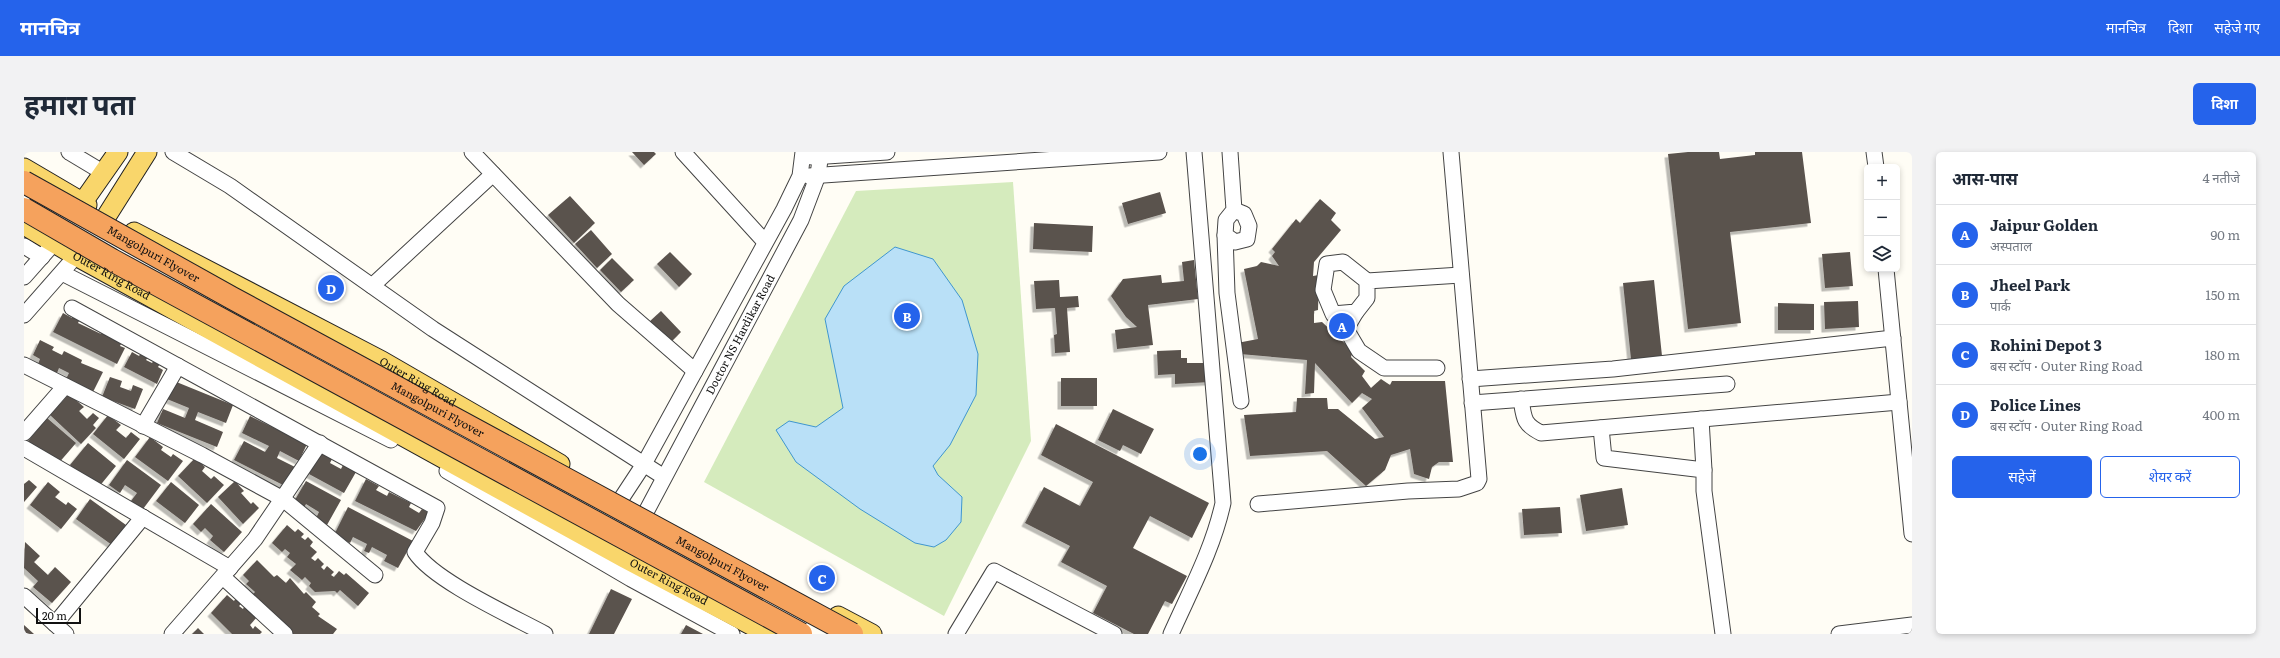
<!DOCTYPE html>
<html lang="hi">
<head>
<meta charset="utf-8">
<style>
	body { margin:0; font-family:Literata,"Noto Sans Devanagari",serif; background:#f2f2f3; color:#1f2937 }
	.controls { position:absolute; right:12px; top:12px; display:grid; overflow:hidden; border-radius:6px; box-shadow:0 2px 6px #0003 }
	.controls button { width:36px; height:36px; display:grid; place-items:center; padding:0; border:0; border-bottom:1px solid #e0e1e3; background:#fff; color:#1f2937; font:20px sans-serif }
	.scale { position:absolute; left:12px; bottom:10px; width:45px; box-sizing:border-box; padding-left:4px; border:2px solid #111; border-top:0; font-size:11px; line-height:14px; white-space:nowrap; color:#111; -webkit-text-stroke:3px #fff; paint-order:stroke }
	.you { position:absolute; left:1176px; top:302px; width:14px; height:14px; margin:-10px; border:3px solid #fff; border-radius:50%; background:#1a73e8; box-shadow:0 0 0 6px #1a73e833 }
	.badge { display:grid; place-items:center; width:26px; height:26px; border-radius:50%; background:#2563eb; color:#fff; font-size:13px; font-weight:700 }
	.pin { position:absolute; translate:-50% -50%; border:2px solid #fff; box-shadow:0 1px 4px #0006 }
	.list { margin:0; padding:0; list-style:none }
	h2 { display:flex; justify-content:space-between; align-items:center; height:52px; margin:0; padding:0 16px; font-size:17px }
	h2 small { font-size:13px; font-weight:400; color:#747a83 }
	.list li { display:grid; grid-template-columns:26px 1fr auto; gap:12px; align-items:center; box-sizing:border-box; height:60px; padding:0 16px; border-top:1px solid #e0e1e3 }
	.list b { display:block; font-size:15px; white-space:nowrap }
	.list p { margin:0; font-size:13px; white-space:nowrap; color:#747a83 }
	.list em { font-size:13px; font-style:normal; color:#747a83 }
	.actions { display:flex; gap:8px; padding:12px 16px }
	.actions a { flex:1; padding:9px 0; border:1px solid #2563eb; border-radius:6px; text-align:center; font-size:14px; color:#2563eb }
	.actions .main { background:#2563eb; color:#fff }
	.icon { flex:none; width:22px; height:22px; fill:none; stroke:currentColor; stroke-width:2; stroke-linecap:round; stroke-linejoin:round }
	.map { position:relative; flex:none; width:1888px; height:482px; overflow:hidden; border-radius:6px }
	header { display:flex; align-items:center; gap:24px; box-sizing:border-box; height:56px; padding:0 20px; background:#2563eb; color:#fff }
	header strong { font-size:19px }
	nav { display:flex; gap:22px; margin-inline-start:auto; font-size:14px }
	.intro { display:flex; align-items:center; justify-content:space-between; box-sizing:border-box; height:96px; padding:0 24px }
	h1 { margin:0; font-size:28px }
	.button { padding:10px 18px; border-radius:6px; background:#2563eb; color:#fff; font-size:14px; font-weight:700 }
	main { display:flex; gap:24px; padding:0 24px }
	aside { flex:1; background:#fff; border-radius:6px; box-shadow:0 2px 6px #0003 }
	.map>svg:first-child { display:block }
	.green { fill:#d5ebbd }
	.water { fill:#b9e0f7; stroke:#3f96cf }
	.building { fill:#5a524d; filter:url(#shadow) }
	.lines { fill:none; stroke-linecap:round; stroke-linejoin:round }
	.minor-casing { stroke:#444; stroke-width:17 }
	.major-casing { stroke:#222; stroke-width:21 }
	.minor { stroke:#fff; stroke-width:15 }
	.major { stroke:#f9d66b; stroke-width:19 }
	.highway-bridge-casing { stroke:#222; stroke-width:24; stroke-linecap:butt }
	.highway-bridge { stroke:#f5a25d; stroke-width:22 }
	.labels { text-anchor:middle; stroke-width:4; stroke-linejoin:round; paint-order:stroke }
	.street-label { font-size:11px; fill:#111; stroke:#fff }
</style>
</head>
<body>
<header>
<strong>मानचित्र</strong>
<nav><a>मानचित्र</a><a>दिशा</a><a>सहेजे गए</a></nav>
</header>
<div class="intro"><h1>हमारा पता</h1><a class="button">दिशा</a></div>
<main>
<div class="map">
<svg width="1888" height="482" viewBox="0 0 1888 482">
	<defs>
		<filter id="shadow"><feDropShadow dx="-3.5" dy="3.5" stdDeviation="0" flood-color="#0004"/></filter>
	</defs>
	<rect width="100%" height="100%" fill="#fffdf5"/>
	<path class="green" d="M989 30 1007 289 920 464 680 330 832 39Z"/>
	<path class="water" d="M871 95 909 107 938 148 954 202 952 243 926 293 909 314 914 323 938 345 937 370 922 388 910 395 891 391 836 357 772 310 752 278 765 269 792 275 819 256 801 167 820 134Z"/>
	<path class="building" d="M608 0H630L632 2 620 13Z
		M1664 0H1695L1696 7 1731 3V0H1778L1787 71 1706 80 1717 171 1664 177 1644 2Z
		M1136 40 1142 61 1104 72 1098 51Z
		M546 44 571 71 550 91 524 63Z
		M1296 47 1312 61 1307 68 1317 78 1290 110 1289 124 1295 123 1294 158 1290 159V171L1298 170 1329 199 1327 205 1341 219 1338 224 1347 236 1357 227 1366 233 1368 229H1421L1429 310H1415L1408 315 1405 327 1390 322 1386 297 1367 303 1361 318 1342 334 1303 299 1226 304 1220 263 1272 260 1273 246H1303L1304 257H1314L1351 287 1360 285 1338 256 1348 247 1338 241 1328 251 1291 211 1290 241 1281 242 1283 208 1216 202 1213 191 1234 187 1220 117 1233 114 1237 110 1255 114 1248 104 1251 100 1248 97 1272 67 1276 71Z
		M1010 71 1069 74 1068 100 1009 97Z
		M567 78 588 102 573 116 551 92Z
		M646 100 668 122 655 135 633 112Z
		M1826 100 1829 134 1801 136 1798 102Z
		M588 106 610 128 597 140 576 118Z
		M1170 108 1174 147 1124 153 1129 193 1093 197 1091 178 1113 175 1102 165 1087 144 1099 127 1137 123 1138 131 1160 129 1158 110Z
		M1035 128 1036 145 1054 144 1055 155 1043 156 1046 200 1031 201 1030 183 1033 182 1031 156 1012 157 1010 129Z
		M1630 128 1638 204 1607 207 1599 131Z
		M1834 149 1835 175 1801 177 1800 150Z
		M1754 151 1790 152V178H1754Z
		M637 159 657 180 645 192 624 171Z
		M39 161 48 166 50 162 57 165 54 171 77 182 80 176 98 190 96 194 101 196 93 212 29 180Z
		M16 188 30 195 28 198 38 203 40 199 58 208 57 211 79 220 69 240 42 227 45 221 35 216 33 221 14 212 16 207 9 203Z
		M1157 198V206H1163V211H1185L1186 230 1151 232V222L1134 223 1133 199Z
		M108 200 115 204 118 200 125 204 122 208 128 211 131 207 137 210 134 215 139 218 133 232 100 215Z
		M86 225 98 229 96 235 107 239 109 233 119 237 111 257 78 245Z
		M1037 226H1073V254H1037Z
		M150 229 209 253 202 271 174 260 171 268 199 280 193 295 133 271 139 257 161 266 165 256 143 247Z
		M45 242 60 255 55 259 63 267 69 261 75 266 69 273 72 276 57 292 26 263Z
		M1089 257 1130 277 1117 302 1099 293 1096 299 1074 288Z
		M84 263 97 273 92 278 102 286 107 280 116 287 100 307 69 282Z
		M226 264 283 292 275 309 256 299 253 306 271 315 261 334 210 308 220 289 241 300 245 294 218 281Z
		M23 266 52 291 33 313 4 289Z
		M1032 272 1185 351 1168 386 1126 364 1109 396 1163 424 1148 452 1141 449 1124 482H1110L1069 461 1083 434 1037 410 1046 394 1001 371 1020 335 1056 354 1069 330 1017 303Z
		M126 285 139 295 137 298 147 305 149 302 159 309 144 329 111 305Z
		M64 291 92 314 74 336 46 313Z
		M296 301 308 307 306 311 317 317 319 313 332 320 320 341 285 322Z
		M171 306 181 315 178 319 187 327 190 324 200 333 183 351 154 324Z
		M103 308 137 333 119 357 107 349 113 341 101 333 96 341 85 333Z
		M342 327 355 334 352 338 363 344 365 340 387 351 385 355 395 361 398 357 405 361 392 379 331 349Z
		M5 328 13 335 0 350V332Z
		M211 329 220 339 217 341 227 352 229 350 235 356 219 372 194 345Z
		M282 329 317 348 303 373 292 366 295 360 282 352 278 359 268 353Z
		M24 330 36 340 31 345 42 353 44 350 53 357 37 377 6 353Z
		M147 330 175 353 161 371 132 349Z
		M1598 336 1604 373 1562 379 1556 343Z
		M66 347 102 373 88 393 52 367Z
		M187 352 218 380 200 400 186 388 189 384 181 376 177 380 169 372Z
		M324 355 389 389 374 416 360 409 363 403 348 395 345 401 340 399 343 392 329 385 326 391 310 383Z
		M1536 355 1538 381 1500 383 1498 357Z
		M263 373 271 380 274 377 280 382 277 385 281 388 284 385 289 390 286 394 293 400 287 406 291 409 294 406 300 412 297 415 300 418 303 414 310 420 307 423 310 425 315 419 320 423 322 421 345 441 334 454 316 438 313 441 311 439 291 440 285 434 287 431 281 425 278 428 266 418 272 412 263 405 266 401 261 397 258 400 248 391Z
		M1 390 16 404 10 410 24 423 31 415 47 430 28 451 9 435 14 429 0 416Z
		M233 408 250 425 253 423 262 431 266 426 280 442 282 440 292 450 288 455 296 462 294 464 313 477 309 482H267L226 445 231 440 222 432 225 429 219 423Z
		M587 437 608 447 590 482H565Z
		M203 443 210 449 212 446 218 451 215 454 219 457 220 455 233 465 226 473 229 477 231 474 238 480 236 482H208L187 461Z
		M0 473 10 482H0Z
		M662 473 679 482H657Z
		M174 476 180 482H168Z"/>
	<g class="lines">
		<g class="minor-casing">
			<g id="minor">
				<path d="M45 0 80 21"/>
				<path d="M149 0 206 34 409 177 640 325"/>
				<path d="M448 0 594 152 671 219"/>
				<path d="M659 0 741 90"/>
				<path d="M1206 0 1210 58 1202 68 1201 83 1211 90 1223 87 1225 74 1220 62 1210 58"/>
				<path d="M1850 0 1852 15"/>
				<path d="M788 5 863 0"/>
				<path d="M785 24 1135 0"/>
				<path d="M1201 83 1203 141 1217 249"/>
				<path d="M0 94 18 105"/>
				<path d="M1862 117 1888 382"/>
				<path d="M38 121 367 288"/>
				<path d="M0 125 30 91"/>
				<path d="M1343 129V146L1332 160 1309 162 1299 138 1303 112 1319 110 1343 129 1437 123"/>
				<path d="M348 134 469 22"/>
				<path d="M48 156 413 356 408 371 391 400C410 429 488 464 521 482"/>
				<path d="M1332 160 1322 177 1335 199 1360 216H1413"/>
				<path d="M0 163 52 104"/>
				<path d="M0 213 178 303 259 347 351 423"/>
				<path d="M1446 227 1589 217 1869 186"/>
				<path d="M1497 247C1500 266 1499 272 1517 281L1875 250"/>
				<path d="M1448 251 1703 232"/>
				<path d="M1677 267 1680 318"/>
				<path d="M119 274 154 214"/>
				<path d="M1577 276 1580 306 1680 318V339L1699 482"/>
				<path d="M0 281 41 234"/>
				<path d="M0 296 206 416"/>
				<path d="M423 319 607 427 708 482"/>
				<path d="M597 347 620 312 760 57 776 24 779 0"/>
				<path d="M1234 352 1384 339 1435 337 1453 331 1455 327 1427 0"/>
				<path id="s1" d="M622 360 777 68 794 23 797 0"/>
				<path d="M199 425 261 482"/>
				<path d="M0 444 42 482"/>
				<path d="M31 472 119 365"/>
				<path d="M148 482 231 387 296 291"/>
				<path d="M932 482 970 419 1090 482"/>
				<path d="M1147 482C1166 439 1189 397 1199 351L1170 0"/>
				<path d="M1815 482 1888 473"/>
			</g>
		</g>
		<g class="major-casing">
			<g id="major">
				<path d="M0 16 63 53"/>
				<path d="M59 50 94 0"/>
				<path d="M82 65 123 0"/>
				<path id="s2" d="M0 73 52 104 600 406 744 482"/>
				<path id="s3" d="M110 80 358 209 536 312"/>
				<path d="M814 464 848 482"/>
			</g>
		</g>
		<use href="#minor" class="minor"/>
		<use href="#major" class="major"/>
		<g class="highway-bridge-casing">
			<g id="highway-bridge">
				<path id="s4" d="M0 30 208 146 828 482"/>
				<path d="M0 57 88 108 777 482"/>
			</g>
		</g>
		<use href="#highway-bridge" class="highway-bridge"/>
	</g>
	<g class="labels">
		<g class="street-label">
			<text dy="4" stroke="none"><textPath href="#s4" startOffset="148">Mangolpuri Flyover</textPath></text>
			<text dy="4" stroke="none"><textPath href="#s2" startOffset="101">Outer Ring Road</textPath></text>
			<text dy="4" stroke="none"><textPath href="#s1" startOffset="201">Doctor NS Hardikar Road</textPath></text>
			<text dy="4" stroke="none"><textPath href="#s3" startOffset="321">Outer Ring Road</textPath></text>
			<text dy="4" stroke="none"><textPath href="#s4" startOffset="472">Mangolpuri Flyover</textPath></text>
			<text dy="4" stroke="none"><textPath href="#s4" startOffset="796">Mangolpuri Flyover</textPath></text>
			<text dy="4" stroke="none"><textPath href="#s2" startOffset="737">Outer Ring Road</textPath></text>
		</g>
	</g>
</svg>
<div class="controls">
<button>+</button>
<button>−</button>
<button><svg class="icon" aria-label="layers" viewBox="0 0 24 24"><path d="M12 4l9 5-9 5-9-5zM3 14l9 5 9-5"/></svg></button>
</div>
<div class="scale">20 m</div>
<div class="you"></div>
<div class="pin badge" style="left:1318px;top:174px">A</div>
<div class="pin badge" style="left:883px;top:164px">B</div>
<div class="pin badge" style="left:798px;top:426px">C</div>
<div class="pin badge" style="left:307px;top:136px">D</div>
</div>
<aside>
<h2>आस-पास<small>4 नतीजे</small></h2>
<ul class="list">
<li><span class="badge">A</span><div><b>Jaipur Golden</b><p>अस्पताल</p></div><em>90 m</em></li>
<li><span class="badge">B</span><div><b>Jheel Park</b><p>पार्क</p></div><em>150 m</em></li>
<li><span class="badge">C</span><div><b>Rohini Depot 3</b><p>बस स्टॉप · Outer Ring Road</p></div><em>180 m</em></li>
<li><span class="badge">D</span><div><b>Police Lines</b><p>बस स्टॉप · Outer Ring Road</p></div><em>400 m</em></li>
</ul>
<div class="actions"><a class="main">सहेजें</a><a>शेयर करें</a></div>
</aside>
</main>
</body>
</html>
